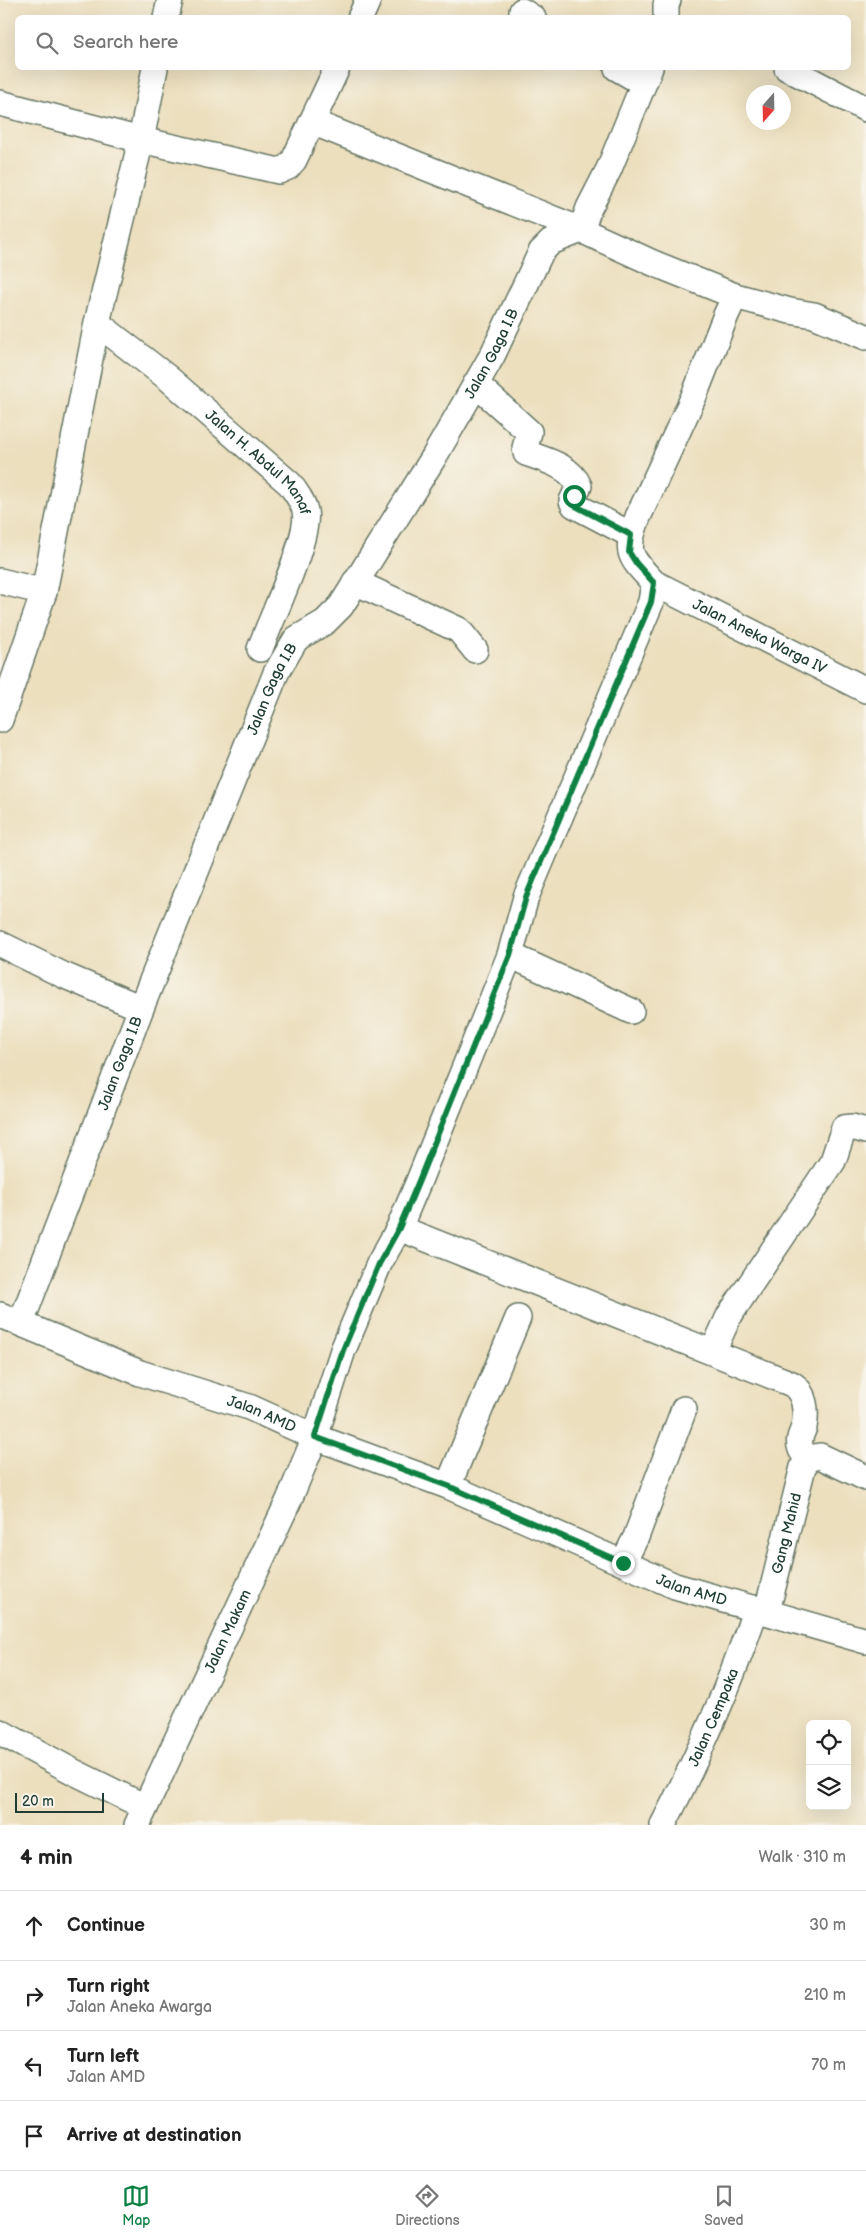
<!DOCTYPE html>
<html lang="en">
<head>
<meta charset="utf-8">
<style>
	body { margin:0; font-family:"Balsamiq Sans",sans-serif; background:#f2f2f2; color:#222 }
	.controls { position:absolute; right:15px; bottom:15px; display:grid; overflow:hidden; border-radius:8px; box-shadow:0 5px 20px #0002 }
	.controls button { width:45px; height:45px; display:grid; place-items:center; padding:0; border:0; border-bottom:1px solid #e0e0e0; background:#fff; color:#222; font:25px sans-serif }
	.compass { position:absolute; left:746px; top:85px; width:45px; height:45px; border-radius:50%; background:#fff; box-shadow:0 5px 20px #0002; rotate:200deg }
	.scale { position:absolute; left:15px; bottom:12px; width:89px; box-sizing:border-box; padding-left:5px; border:2px solid #1f3d34; border-top:0; font-size:14px; line-height:18px; white-space:nowrap; color:#1f3d34; -webkit-text-stroke:4px #f7f3e8; paint-order:stroke }
	.stop { position:absolute; width:15px; height:15px; margin:-11px; border:4px solid #0b8043; border-radius:50%; background:#fff }
	.stop.end { background:#0b8043; border-color:#fff; box-shadow:0 1px 5px #0008 }
	.list { margin:0; padding:0; list-style:none }
	h2 { display:flex; justify-content:space-between; align-items:center; height:65px; margin:0; padding:0 20px; font-size:21px }
	h2 small { font-size:16px; font-weight:400; color:#767676 }
	.list li { display:grid; grid-template-columns:32px 1fr auto; gap:15px; align-items:center; box-sizing:border-box; height:70px; padding:0 20px; border-top:1px solid #e0e0e0 }
	.list b { display:block; font-size:19px; white-space:nowrap }
	.list p { margin:0; font-size:16px; white-space:nowrap; color:#767676 }
	.list em { font-size:16px; font-style:normal; color:#767676 }
	.icon { flex:none; width:28px; height:28px; fill:none; stroke:currentColor; stroke-width:2; stroke-linecap:round; stroke-linejoin:round }
	.map { position:relative; flex:none; width:866px; height:1825px; overflow:hidden }
	.search { position:absolute; background:#fff; box-shadow:0 5px 20px #0002; left:15px; right:15px; top:15px; height:55px; display:flex; align-items:center; gap:12px; box-sizing:border-box; padding:0 18px; border-radius:8px; color:#767676; font-size:19px }
	.sheet { height:345px; background:#fff }
	nav { display:flex; justify-content:space-around; align-items:center; box-sizing:border-box; height:70px; border-top:1px solid #e0e0e0; background:#fff; font-size:14px; color:#767676 }
	nav a { display:grid; justify-items:center; gap:2px }
	nav .on { color:#0b8043 }
	.map>svg:first-child { display:block }
	.lines { fill:none; stroke-linecap:round; stroke-linejoin:round }
	.minor-casing { stroke:#677664; stroke-width:28 }
	.minor { stroke:#fff; stroke-width:25 }
	.route { stroke:#0b8043; stroke-width:6 }
	.labels { text-anchor:middle; stroke-width:5; stroke-linejoin:round; paint-order:stroke }
	.street-label { font-size:15px; fill:#1f3d34; stroke:#f7f3e8 }
</style>
</head>
<body>
<div class="map">
<svg width="866" height="1825" viewBox="0 0 866 1825">
	<rect width="100%" height="100%" fill="#f7f3e8"/>
	<filter id="ink" filterUnits="userSpaceOnUse"><feTurbulence type="fractalNoise" baseFrequency=".02" numOctaves="2"/><feDisplacementMap in="SourceGraphic" scale="10" xChannelSelector="R" yChannelSelector="G"/><feConvolveMatrix kernelMatrix="1 2 1 2 8 2 1 2 1" color-interpolation-filters="sRGB"/></filter>
	<filter id="wash" filterUnits="userSpaceOnUse"><feTurbulence type="fractalNoise" baseFrequency=".0096" numOctaves="4" result="noise"/><feDisplacementMap in="SourceGraphic" scale="20" xChannelSelector="R" yChannelSelector="G"/><feGaussianBlur stdDeviation="1.12" result="paint"/><feColorMatrix in="noise" values="0 0 0 0 0 0 0 0 0 0 0 0 0 0 0 0 0 1.4 0 .05"/><feComposite in="paint" operator="in"/></filter>
	<g filter="url(#wash)">
		<rect width="100%" height="100%" fill="#ecdfbe"/>
	</g>
	<g filter="url(#ink)">
		<g class="lines">
			<g class="minor-casing">
				<g id="minor">
					<path d="M522 11 533 18"/>
					<path d="M166 18 170 0"/>
					<path d="M360 18 368 0"/>
					<path d="M666 18V5L668 0"/>
					<path d="M617 68 643 83"/>
					<path d="M787 68 866 109"/>
					<path d="M0 103 141 140 279 171 288 167 294 160 337 68"/>
					<path d="M312 122 581 230 653 263 735 296 790 311 814 315 866 337"/>
					<path id="s1" d="M735 296 726 315 694 396 638 517C624 553 629 556 654 583L866 690"/>
					<path id="s2" d="M97 323 168 378 290 484C296 493 303 501 305 511 311 536 270 621 260 649"/>
					<path d="M476 384 529 432 525 448 526 453C545 460 571 466 579 486L572 501 574 505 631 535"/>
					<path d="M0 581 44 592"/>
					<path d="M355 582 459 630 475 650"/>
					<path d="M0 720 44 592 97 323 141 140 155 68"/>
					<path d="M0 944 63 975 141 1008"/>
					<path d="M510 955 631 1011"/>
					<path d="M399 1228 792 1384C805 1392 807 1412 804 1427 802 1433 798 1439 800 1446 801 1452 805 1455 809 1458"/>
					<path id="s3" d="M0 1315 140 1373 249 1407 315 1437 448 1486 675 1586 866 1641"/>
					<path id="s4" d="M21 1323 141 1008 276 673 296 639 325 622 341 606 434 457 492 356 541 252 551 242 581 230 589 208 609 169 650 68"/>
					<path d="M713 1351 729 1316 833 1161 844 1128 852 1127 866 1131"/>
					<path d="M809 1458 820 1456 866 1478"/>
					<path d="M448 1486 518 1318"/>
					<path d="M623 1563 636 1537 684 1409"/>
					<path id="s5" d="M767 1611 803 1467 809 1458"/>
					<path d="M0 1732 72 1771 145 1807"/>
					<path id="s6" d="M137 1825 289 1500 315 1437 343 1350 379 1264 399 1228 418 1183 510 955 526 897 651 602 654 583"/>
					<path id="s7" d="M663 1825C699 1755 731 1683 756 1608"/>
				</g>
			</g>
			<use href="#minor" class="minor"/>
		</g>
	</g>
	<g class="lines" filter="url(#ink)">
		<path class="route" d="M574 496 572 501 574 505 631 535 629 552 636 563 654 583 651 602 526 897 510 955 418 1183 399 1228 379 1264 343 1350 315 1437 448 1486 623 1563"/>
	</g>
	<g class="labels">
		<g class="street-label">
			<text dy="5" stroke="none"><textPath href="#s4" startOffset="1088">Jalan Gaga I.B</textPath></text>
			<text dy="5" stroke="none"><textPath href="#s2" startOffset="214">Jalan H. Abdul Manaf</textPath></text>
			<text dy="5" stroke="none"><textPath href="#s1" startOffset="435">Jalan Aneka Warga IV</textPath></text>
			<text dy="5" stroke="none"><textPath href="#s4" startOffset="682">Jalan Gaga I.B</textPath></text>
			<text dy="5" stroke="none"><textPath href="#s4" startOffset="278">Jalan Gaga I.B</textPath></text>
			<text dy="5" stroke="none"><textPath href="#s3" startOffset="280">Jalan AMD</textPath></text>
			<text dy="5" stroke="none"><textPath href="#s5" startOffset="80">Gang Mahid</textPath></text>
			<text dy="5" stroke="none"><textPath href="#s3" startOffset="745">Jalan AMD</textPath></text>
			<text dy="5" stroke="none"><textPath href="#s6" startOffset="214">Jalan Makam</textPath></text>
			<text dy="5" stroke="none"><textPath href="#s7" startOffset="119">Jalan Cempaka</textPath></text>
		</g>
	</g>
</svg>
<div class="controls">
<button><svg class="icon" aria-label="locate" viewBox="0 0 24 24"><circle cx="12" cy="12" r="6"/><path d="M12 2v4M12 18v4M2 12h4M18 12h4"/></svg></button>
<button><svg class="icon" aria-label="layers" viewBox="0 0 24 24"><path d="M12 4l9 5-9 5-9-5zM3 14l9 5 9-5"/></svg></button>
</div>
<svg class="compass" viewBox="-18 -18 36 36"><path d="M0-13l5 13h-10z" fill="#e53935"/><path d="M0 13l5-13h-10z" fill="#767676"/></svg>
<div class="scale">20 m</div>
<div class="stop" style="left:574px;top:496px"></div>
<div class="stop end" style="left:623px;top:1563px"></div>
<div class="search"><svg class="icon" aria-label="search" viewBox="0 0 24 24"><circle cx="10" cy="10" r="6"/><path d="M15 15l6 6"/></svg>Search here</div>
</div>
<section class="sheet">
<h2>4 min<small>Walk · 310 m</small></h2>
<ul class="list">
<li><svg class="icon" aria-label="ahead" viewBox="0 0 24 24"><path d="M12 20V5M6 11l6-6 6 6"/></svg><div><b>Continue</b></div><em>30 m</em></li>
<li><svg class="icon" aria-label="right" viewBox="0 0 24 24"><path d="M7 20v-9h11M14 6l5 5-5 5"/></svg><div><b>Turn right</b><p>Jalan Aneka Awarga</p></div><em>210 m</em></li>
<li><svg class="icon" aria-label="left" viewBox="0 0 24 24"><path d="M17 20v-9H6M10 6l-5 5 5 5"/></svg><div><b>Turn left</b><p>Jalan AMD</p></div><em>70 m</em></li>
<li><svg class="icon" aria-label="arrive" viewBox="0 0 24 24"><path d="M6 21V4h12l-3 4 3 4H6"/></svg><div><b>Arrive at destination</b></div></li>
</ul>
</section>
<nav>
<a class="on"><svg class="icon" aria-label="map" viewBox="0 0 24 24"><path d="M3 6l6-2 6 2 6-2v14l-6 2-6-2-6 2zM9 4v14M15 6v14"/></svg>Map</a>
<a><svg class="icon" aria-label="directions" viewBox="0 0 24 24"><path d="M12 3l9 9-9 9-9-9zM9 14v-3h6M13 9l2 2-2 2"/></svg>Directions</a>
<a><svg class="icon" aria-label="saved" viewBox="0 0 24 24"><path d="M7 4h10v16l-5-4-5 4z"/></svg>Saved</a>
</nav>
</body>
</html>
